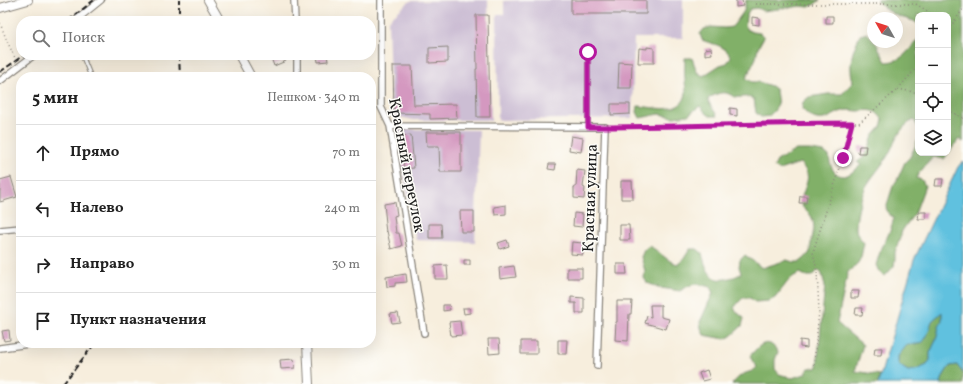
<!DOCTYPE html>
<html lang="ru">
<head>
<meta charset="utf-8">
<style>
	body { margin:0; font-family:Vollkorn,serif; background:#f2f2f2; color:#222 }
	.controls { position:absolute; right:12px; top:12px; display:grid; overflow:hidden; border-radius:8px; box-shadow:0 4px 16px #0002 }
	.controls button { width:36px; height:36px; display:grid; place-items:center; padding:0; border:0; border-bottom:1px solid #e0e0e0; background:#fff; color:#222; font:20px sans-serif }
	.compass { position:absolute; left:867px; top:12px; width:36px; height:36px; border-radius:50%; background:#fff; box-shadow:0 4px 16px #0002; rotate:309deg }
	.stop { position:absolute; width:12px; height:12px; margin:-9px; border:3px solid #b5179e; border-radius:50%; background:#fff }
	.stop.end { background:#b5179e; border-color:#fff; box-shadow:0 1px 4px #0008 }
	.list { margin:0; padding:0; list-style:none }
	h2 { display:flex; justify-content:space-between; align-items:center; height:52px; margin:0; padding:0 16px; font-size:17px }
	h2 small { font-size:13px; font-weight:400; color:#767676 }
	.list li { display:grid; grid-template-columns:26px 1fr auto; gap:12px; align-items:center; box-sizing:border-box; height:56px; padding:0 16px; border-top:1px solid #e0e0e0 }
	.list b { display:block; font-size:15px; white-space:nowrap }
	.list em { font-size:13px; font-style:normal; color:#767676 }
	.icon { flex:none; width:22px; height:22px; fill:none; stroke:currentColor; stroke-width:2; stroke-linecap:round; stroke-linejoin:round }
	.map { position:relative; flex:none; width:963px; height:384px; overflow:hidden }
	.search { position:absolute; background:#fff; box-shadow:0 4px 16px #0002; left:16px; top:16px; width:360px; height:44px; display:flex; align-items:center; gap:10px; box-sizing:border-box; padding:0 14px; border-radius:16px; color:#767676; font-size:15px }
	.panel { position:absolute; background:#fff; box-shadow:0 4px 16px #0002; left:16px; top:72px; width:360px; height:276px; border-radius:16px }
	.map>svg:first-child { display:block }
	.industrial { fill:#ccbed4 }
	.forest { fill:#81b068; stroke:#4e6642 }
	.water { fill:#61c1df; stroke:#3e6e7e; fill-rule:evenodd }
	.building { fill:#d498c0 }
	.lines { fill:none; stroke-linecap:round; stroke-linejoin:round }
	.lane-casing { stroke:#8a857c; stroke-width:5 }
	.street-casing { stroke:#8a857c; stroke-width:8 }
	.secondary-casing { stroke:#8a857c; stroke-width:10 }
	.path { stroke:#8a857c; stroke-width:1.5; stroke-dasharray:1 3; stroke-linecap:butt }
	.lane { stroke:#fff; stroke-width:3 }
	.street { stroke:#fff; stroke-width:5.5 }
	.secondary { stroke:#fff; stroke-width:8 }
	.rail { stroke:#1c1c1c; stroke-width:2; stroke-dasharray:6 3; stroke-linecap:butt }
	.route { stroke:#b5179e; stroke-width:5 }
	.labels { text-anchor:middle; stroke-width:3; stroke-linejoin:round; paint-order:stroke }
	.street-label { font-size:16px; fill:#1c1c1c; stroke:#fdfcf7 }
</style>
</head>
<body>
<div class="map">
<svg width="963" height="384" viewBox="0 0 963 384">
	<rect width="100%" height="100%" fill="#fdfcf7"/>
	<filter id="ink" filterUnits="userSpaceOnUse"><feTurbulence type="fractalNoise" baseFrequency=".025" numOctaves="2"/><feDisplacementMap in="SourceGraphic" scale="8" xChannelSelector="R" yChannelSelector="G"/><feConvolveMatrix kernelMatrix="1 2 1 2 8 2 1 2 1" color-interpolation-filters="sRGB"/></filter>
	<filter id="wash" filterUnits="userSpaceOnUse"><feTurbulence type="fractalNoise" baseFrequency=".012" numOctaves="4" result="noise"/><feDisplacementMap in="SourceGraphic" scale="16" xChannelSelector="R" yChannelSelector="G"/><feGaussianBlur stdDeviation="0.9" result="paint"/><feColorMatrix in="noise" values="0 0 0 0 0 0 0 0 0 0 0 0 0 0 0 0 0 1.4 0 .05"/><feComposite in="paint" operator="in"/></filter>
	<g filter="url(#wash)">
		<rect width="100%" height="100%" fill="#f7eedd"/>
		<path class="industrial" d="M488 0 491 120H414L391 115 388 20 410 1Z
			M522 0H683V38H634L632 118 498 120 497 14H504V1Z
			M395 129 479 130 475 242 416 240Z"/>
		<path class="forest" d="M746 0H820L815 4 809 7 801 6 763 11 757 8 750 9C745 16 745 21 746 29L752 32 760 33 764 37 760 44 757 51 756 58 746 78 752 82H759L771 86 776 90 778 105 774 111 769 116 761 117 756 113 754 99C745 95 744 98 735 97 733 97 732 95 729 94 722 91 715 94 708 99 710 107 714 109 717 116H710L705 112 700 106 688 115 674 117 660 114 640 118 637 112 638 106C653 107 683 116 686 93 686 88 685 84 685 80 684 73 685 65 685 58H692L697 72 703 76 720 65 727 63 731 57C724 44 714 45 702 40L700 34 704 29 711 27 725 28 732 27 736 22 744 11Z
			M876 0H963V142L959 139 944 159 933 157 919 173 916 178 922 180 925 186 915 213 906 225 902 231 900 238 895 252V259L894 266 885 276 879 272 876 265 880 252 890 231 894 218 889 214 886 208 893 186 897 180 905 162 910 157 913 151 918 139V153H948V15H918V24L914 21 900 17 894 14 883 7Z
			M867 33C870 36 873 38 873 42H875L876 43 886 62C903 61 908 51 918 39V127L914 120C898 127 895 144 887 157 881 167 873 175 867 185 862 192 853 225 857 233 858 236 862 240 864 243L861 257 858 263 848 272 837 323 863 345 855 371 880 375 878 384H732C735 381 738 377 742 375 748 371 752 373 757 367L753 362 750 356C759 345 768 336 778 352L775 360V369L779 374 792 378 805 374 809 368H817L825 285 821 271H817L813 276H806L800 273 794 276 789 280 775 298 769 301 755 302 750 298H743L738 303 734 308 739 314 744 318 742 326 731 336 725 339 704 335 701 328 700 322 713 293 710 287 702 285 695 284 686 287 680 291 661 288 647 283 644 278 645 271 641 257 644 250 649 246C660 251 667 262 678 264L683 260 690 249H697L702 253C705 265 709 282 725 279 732 277 735 278 741 273L739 267 740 260 745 255 762 268 787 260 793 262H800L805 258 810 252C810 240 817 230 812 218 810 212 800 209 801 200 801 198 802 196 803 194 807 180 812 176 800 163L779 170 774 167 777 161 796 150H810L824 152 829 156C830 165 833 176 844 176 850 175 856 169 861 165L857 162 863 158 868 150 873 136 881 127 883 120C875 109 872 110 859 111 854 111 848 109 843 111 834 113 828 121 817 119 811 118 806 113 802 109L803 102 809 97 828 94H842L853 82C848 63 852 52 860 35Z
			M942 312V321L939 327 936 340 930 353V360L927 365 916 370 908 371 903 368 898 363V356L907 344H917L927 336 932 321Z
			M957 365 963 373V384H941C942 377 946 371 950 366Z"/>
		<path class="water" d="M963 161V373L957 365 950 366C946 371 942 377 941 384H878L914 260 958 167ZM942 312V321L939 327 936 340 930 353V360L927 365 916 370 908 371 903 368 898 363V356L907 345 917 344 923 342 927 336 932 321Z"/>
		<g id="blocks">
			<path class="building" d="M571 0H646V14H571Z
				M736 0H742L743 6 736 7Z
				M476 15H488L490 117H477L476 69H477Z
				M826 16H833V23H826Z
				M752 17 759 18V25L752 24Z
				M448 47V62L429 63V48Z
				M647 47 654 48V63H638L639 48 647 49Z
				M711 48 712 54 705 55V49Z
				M270 55H283L286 61 274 66Z
				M317 55H327L328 61 318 62Z
				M619 62 632 63 631 88H618Z
				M393 66H412L414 105 456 104 457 118 430 119V114L394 113Z
				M611 104H630V114L611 115Z
				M730 108 737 109V116L730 115Z
				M426 132H461V172H440L439 146H427Z
				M411 135 414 168 404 169 401 136Z
				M571 136 583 138 581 152 569 150Z
				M859 146H866L865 153H858Z
				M549 164H556L555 170 548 169Z
				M577 170 585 171 583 187 585 188 584 199 574 198V187H576Z
				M11 177 17 197 0 202V180Z
				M936 179H943L942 186H935Z
				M621 181H632L633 199H621Z
				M800 196H807L806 203H799Z
				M395 202 397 215 394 216 396 233H399L402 246 391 249 387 231 386 232 385 224 386 223 384 204Z
				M506 205V214L495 215 494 207Z
				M460 211H474V232H461Z
				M919 212H926V219H918Z
				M574 213 583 214 582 227 573 226Z
				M429 224H441L442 238H429Z
				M620 225H629L630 240H620Z
				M507 240 509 246 500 249 498 243Z
				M572 242 583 243V255L571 254Z
				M464 260H470V265H464Z
				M617 264H626L627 274H617Z
				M447 265 448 279H435V266Z
				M514 266 516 277 500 279 499 268Z
				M567 268H582V278H567Z
				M406 274 407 282 395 283V286L387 287 386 277Z
				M851 291H859L858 298H851Z
				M571 297 584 298V313H576V303H571Z
				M617 301H632L631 314H629L628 341 615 340 616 322H617Z
				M443 305H449L450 310 443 311Z
				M650 305H661V317L669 319 666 329 645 323 647 316 651 317Z
				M463 308H470V313L464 314Z
				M856 308H863L862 315H855Z
				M398 313 400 322 392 323 390 314Z
				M460 321 462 335 451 336 449 322Z
				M9 330 10 340 4 341 2 331Z
				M488 339H499L500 353 489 354Z
				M558 340H567L566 354H558Z
				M800 340 807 341V348L800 347Z
				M521 341H537V354H521Z
				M875 348H882L881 355H874Z
				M294 359 295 368 281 369 280 360Z
				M707 370 710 379 702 381 699 373Z"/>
		</g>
	</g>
	<g filter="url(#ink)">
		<use href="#blocks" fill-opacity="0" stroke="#8a857c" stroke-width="1"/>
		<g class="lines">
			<g class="lane-casing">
				<path id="lane" d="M82 55 91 77
					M588 127V52"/>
			</g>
			<g class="street-casing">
				<path id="street" d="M294 0 295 21
					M381 0V107L390 126 424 333
					M75 21 101 0
					M297 55V77
					M0 81 34 55
					M390 126 605 127 597 366
					M0 230 21 228
					M0 348 36 343"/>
			</g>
			<g class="secondary-casing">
				<path id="secondary" d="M208 0 220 21
					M0 8 28 0
					M239 55 251 77
					M307 343 309 384"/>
			</g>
			<path class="path" d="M756 4H916L929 12 930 15
				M0 23 7 41 16 60
				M948 30 963 9
				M898 89 918 93
				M948 110 963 118
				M611 127 786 123H859L898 89 918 66
				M814 365 819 311 817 271 813 252 843 158 852 123"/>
			<use href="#lane" class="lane"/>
			<use href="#street" class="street"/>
			<use href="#secondary" class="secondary"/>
			<path class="rail" d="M68 21 94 0
				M179 21V0
				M179 55 180 77
				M0 72 24 55
				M63 384 95 343"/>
		</g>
	</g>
	<g class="lines" filter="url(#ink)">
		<path class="route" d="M588 52V127C676 127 764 123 852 123L843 158"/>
	</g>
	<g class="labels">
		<g class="street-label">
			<text transform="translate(408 165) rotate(79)" y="6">Красный переулок</text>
			<text transform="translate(589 198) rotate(-88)" y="6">Красная улица</text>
		</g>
	</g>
</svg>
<div class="controls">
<button>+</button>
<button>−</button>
<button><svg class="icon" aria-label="locate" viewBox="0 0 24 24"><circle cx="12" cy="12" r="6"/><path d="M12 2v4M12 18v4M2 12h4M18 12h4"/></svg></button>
<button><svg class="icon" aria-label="layers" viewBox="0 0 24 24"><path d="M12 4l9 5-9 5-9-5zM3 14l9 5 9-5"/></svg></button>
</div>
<svg class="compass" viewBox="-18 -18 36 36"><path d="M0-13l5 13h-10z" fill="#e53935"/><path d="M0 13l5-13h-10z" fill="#767676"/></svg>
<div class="stop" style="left:588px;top:52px"></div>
<div class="stop end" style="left:843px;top:158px"></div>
<div class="search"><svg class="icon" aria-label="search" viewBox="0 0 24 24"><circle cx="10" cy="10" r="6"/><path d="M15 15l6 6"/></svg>Поиск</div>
<section class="panel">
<h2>5 мин<small>Пешком · 340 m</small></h2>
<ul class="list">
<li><svg class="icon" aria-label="ahead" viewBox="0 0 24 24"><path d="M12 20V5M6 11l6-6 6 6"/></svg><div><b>Прямо</b></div><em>70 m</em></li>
<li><svg class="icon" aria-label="left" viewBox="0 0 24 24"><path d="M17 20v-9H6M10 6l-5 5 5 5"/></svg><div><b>Налево</b></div><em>240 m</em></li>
<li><svg class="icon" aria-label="right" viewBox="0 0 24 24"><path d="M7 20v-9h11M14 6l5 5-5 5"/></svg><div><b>Направо</b></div><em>30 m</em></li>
<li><svg class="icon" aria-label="arrive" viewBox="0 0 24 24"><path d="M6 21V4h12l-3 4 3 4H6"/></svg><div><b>Пункт назначения</b></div></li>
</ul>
</section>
</div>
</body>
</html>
